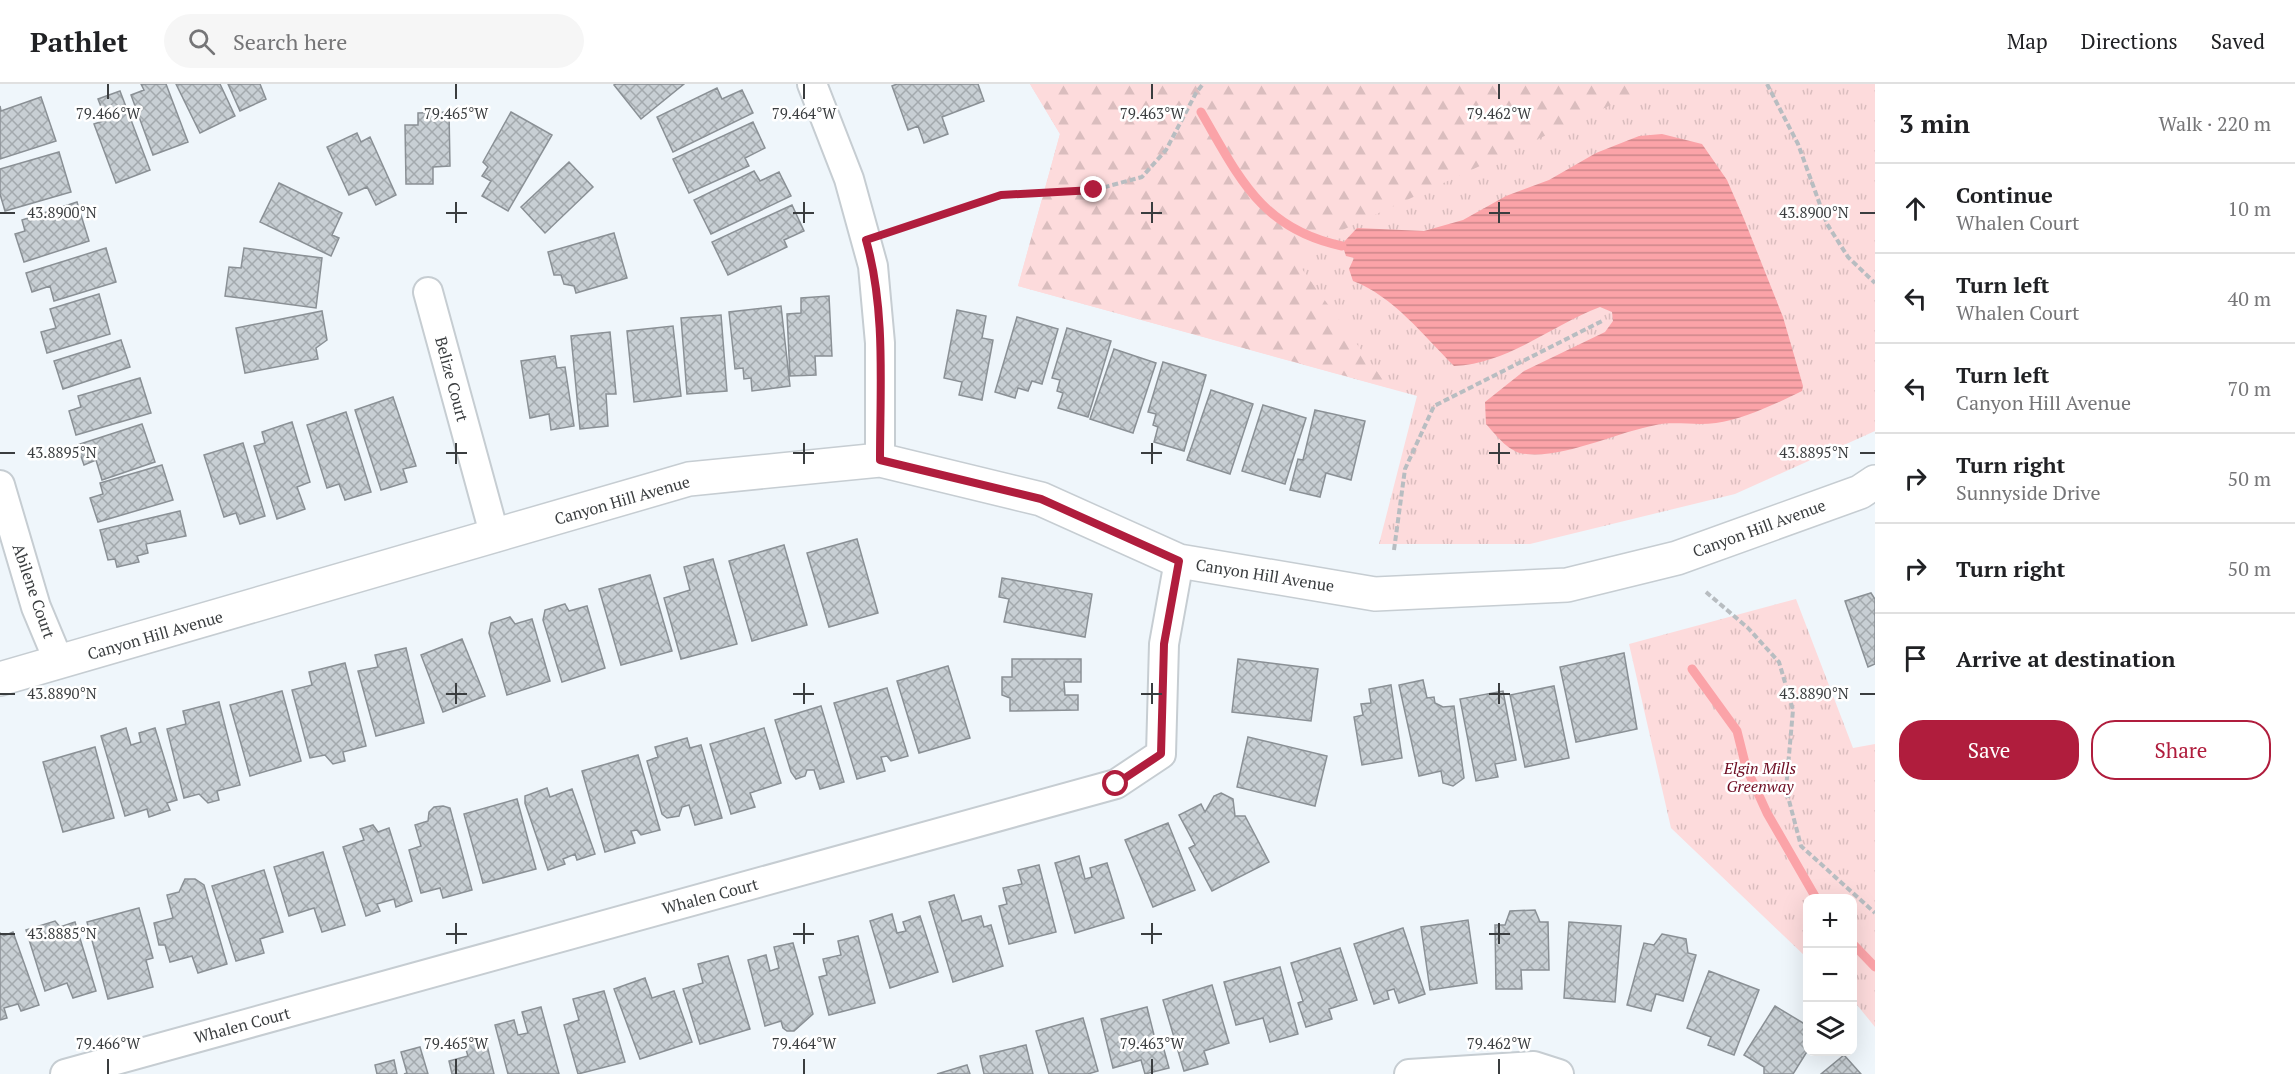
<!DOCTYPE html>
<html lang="en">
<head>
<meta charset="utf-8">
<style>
	body { margin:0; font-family:"PT Serif",serif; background:#f6f6f6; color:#202124 }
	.controls { position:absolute; right:18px; bottom:18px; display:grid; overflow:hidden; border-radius:12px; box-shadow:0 6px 24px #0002 }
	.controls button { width:54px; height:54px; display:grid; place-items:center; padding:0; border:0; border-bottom:2px solid #e0e0e0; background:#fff; color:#202124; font:30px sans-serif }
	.stop { position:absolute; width:18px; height:18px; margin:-14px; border:4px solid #b01d3d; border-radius:50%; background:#fff }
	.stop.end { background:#b01d3d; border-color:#fff; box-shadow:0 2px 6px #0008 }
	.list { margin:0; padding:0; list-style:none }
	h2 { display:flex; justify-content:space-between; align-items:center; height:78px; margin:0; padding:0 24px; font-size:26px }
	h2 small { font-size:20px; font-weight:400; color:#757577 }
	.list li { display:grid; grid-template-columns:39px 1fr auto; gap:18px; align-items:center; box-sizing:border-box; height:90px; padding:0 24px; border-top:2px solid #e0e0e0 }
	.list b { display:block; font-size:22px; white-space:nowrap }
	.list p { margin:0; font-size:20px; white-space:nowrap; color:#757577 }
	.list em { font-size:20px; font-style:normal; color:#757577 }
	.actions { display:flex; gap:12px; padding:18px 24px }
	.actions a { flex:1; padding:14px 0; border:2px solid #b01d3d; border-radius:24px; text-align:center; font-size:21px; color:#b01d3d }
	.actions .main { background:#b01d3d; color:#fff }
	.icon { flex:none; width:33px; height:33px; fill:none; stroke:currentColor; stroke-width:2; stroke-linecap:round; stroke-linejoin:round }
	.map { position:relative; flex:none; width:1875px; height:990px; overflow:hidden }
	header { display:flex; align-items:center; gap:36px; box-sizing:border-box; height:84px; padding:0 30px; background:#fff; border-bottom:2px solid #e0e0e0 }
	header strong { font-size:28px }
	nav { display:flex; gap:33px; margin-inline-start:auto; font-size:21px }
	.search { width:420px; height:54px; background:#f6f6f6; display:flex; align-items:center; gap:15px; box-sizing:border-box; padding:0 21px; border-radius:33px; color:#757577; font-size:22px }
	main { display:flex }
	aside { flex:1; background:#fff }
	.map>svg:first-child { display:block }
	.grass { fill:url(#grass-tufts) }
	.forest { fill:url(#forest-firs) }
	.water { fill:url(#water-rules) }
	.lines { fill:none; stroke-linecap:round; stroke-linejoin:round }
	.stream { stroke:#fba3a8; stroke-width:9 }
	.building { fill:url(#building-cross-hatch); stroke:#8a9095; stroke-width:1.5 }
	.minor-casing { stroke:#c6cdd2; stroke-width:32 }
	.tertiary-casing { stroke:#c6cdd2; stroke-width:36 }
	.path { stroke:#b8bdc1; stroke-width:4; stroke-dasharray:6 3; stroke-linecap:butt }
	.minor { stroke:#fff; stroke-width:28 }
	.tertiary { stroke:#fff; stroke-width:33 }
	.route { stroke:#b01d3d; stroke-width:8 }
	.ticks { fill:none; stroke:#3a3d3f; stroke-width:2 }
	.labels { text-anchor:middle; stroke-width:5; stroke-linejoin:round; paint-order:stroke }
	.street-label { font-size:16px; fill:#3a3d3f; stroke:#fff }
	.park-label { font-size:16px; font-style:italic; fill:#6e0d23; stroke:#fff }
	.ticks-label { font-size:15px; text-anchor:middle; fill:#3a3d3f; stroke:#fff; stroke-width:5; stroke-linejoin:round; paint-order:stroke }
</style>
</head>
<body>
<header>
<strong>Pathlet</strong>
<div class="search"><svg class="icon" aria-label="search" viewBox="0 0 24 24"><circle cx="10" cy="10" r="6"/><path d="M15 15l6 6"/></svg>Search here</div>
<nav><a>Map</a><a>Directions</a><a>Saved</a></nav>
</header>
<main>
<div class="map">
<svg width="1875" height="990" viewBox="0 0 1875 990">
	<defs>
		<pattern id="grass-tufts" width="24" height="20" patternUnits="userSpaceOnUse" patternTransform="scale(1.5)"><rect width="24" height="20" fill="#fddbdc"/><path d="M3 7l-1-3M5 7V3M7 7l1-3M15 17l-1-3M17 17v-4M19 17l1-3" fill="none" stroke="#dabdbe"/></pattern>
		<pattern id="forest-firs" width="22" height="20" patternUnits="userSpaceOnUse" patternTransform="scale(1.5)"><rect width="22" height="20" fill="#fddbdc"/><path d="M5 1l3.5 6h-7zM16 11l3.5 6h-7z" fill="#dabdbe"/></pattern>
		<pattern id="water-rules" width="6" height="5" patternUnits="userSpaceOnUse" patternTransform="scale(1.5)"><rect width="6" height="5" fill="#fba3a8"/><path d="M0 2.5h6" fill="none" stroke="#cc868a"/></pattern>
		<pattern id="building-cross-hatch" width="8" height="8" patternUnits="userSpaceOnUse" patternTransform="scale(1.5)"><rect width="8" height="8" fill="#c8cfd4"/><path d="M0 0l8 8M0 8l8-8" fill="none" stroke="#a3a9ad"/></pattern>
	</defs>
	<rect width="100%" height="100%" fill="#eff6fb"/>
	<path class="grass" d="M1030 0H1875V347L1735 410 1530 460H1379L1417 312 1018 202 1060 50Z
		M1796 515 1853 664 1875 660V943L1853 916 1852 814H1808L1807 874 1671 744 1629 560Z"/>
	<path class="forest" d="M1030 0H1656L1291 170 1389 304 1018 202 1060 50Z"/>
	<path class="water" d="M1662 50 1702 60 1727 96 1744 135 1783 233 1803 302 1802 307C1778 319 1742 336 1716 339 1696 342 1675 337 1656 341 1617 348 1566 374 1526 370 1509 369 1497 352 1486 340L1485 318 1524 287 1605 248 1613 237 1612 228 1600 223C1550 242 1510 279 1454 282 1424 252 1393 212 1353 197L1349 185 1354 174 1346 172 1342 160 1357 144 1424 147 1463 136 1506 112 1549 96 1596 69 1639 52Z"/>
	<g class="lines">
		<path class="stream" d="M1201 28C1239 93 1261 145 1342 162
			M1692 585 1737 647 1746 683 1767 729 1816 814
			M1852 859 1875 883"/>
	</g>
	<path class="building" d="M141 0H166L188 58 153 71 131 11 144 6Z
		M176 0H220L235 32 200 49Z
		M228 0H260L266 15 240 27Z
		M616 0H684L641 35 614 1Z
		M897 0H978L984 17 942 33 948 50 924 59 918 42 908 46 892 2Z
		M717 4 722 15 742 6 753 29 673 68 657 33Z
		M120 7 150 86 116 99 94 40 106 36 98 15Z
		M41 13 56 57 0 75V22L1 27Z
		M449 28 450 82 433 83V100H406L405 41H418V29Z
		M511 28 552 51 508 127 482 112 491 97 482 92 488 83 483 78Z
		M753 38 765 64 745 74 749 82 689 109 673 75Z
		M357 49 361 58 370 53 396 111 376 121 367 103 349 111 327 63Z
		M59 68 71 108 5 127 0 110V85Z
		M569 78 593 103 545 149 521 123Z
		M754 87 760 97 779 88 791 112 711 150 694 116Z
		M279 99 342 129 332 151 339 154 331 172 260 138Z
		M77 118 89 157 24 178 15 150 25 147 22 136Z
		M792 121 804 147 784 156 787 163 728 191 712 158Z
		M614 149 627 194 576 209 574 202 564 200 561 191H554L548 168Z
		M106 164 116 198 54 217 50 202 32 208 26 189Z
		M244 164 322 174 316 224 225 212 229 183 241 184Z
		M99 210 110 250 47 269 41 248 56 244 50 225Z
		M829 212 832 272H815L816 291 790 292 787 230 801 229V214Z
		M781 222 790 302 752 307 751 294 744 295 743 284 735 285 729 228Z
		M957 226 986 232 982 254 993 256 982 316 959 311 962 298 944 294Z
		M322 227 327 256 316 264 318 275 245 289 236 244Z
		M721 231 727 307 687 310 681 234Z
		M1017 233 1058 245 1042 300 1032 297 1028 307 1018 304 1015 314 995 308Z
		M673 242 681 312 634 318 627 247Z
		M1067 244 1111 257 1088 333 1058 324 1063 309 1057 307 1060 296 1052 294Z
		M610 248 616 310H606L608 342 580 345 571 252Z
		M121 256 130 283 63 305 54 277Z
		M1114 265 1156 279 1133 349 1090 335Z
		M555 272 557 284 565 283 574 342 551 346 549 330 530 334 521 277Z
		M1163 278 1206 291 1184 367 1154 358 1158 343 1153 341 1156 330 1148 328Z
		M140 294 151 329 76 351 69 327 81 323 78 312Z
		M1211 306 1253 320 1230 390 1187 376Z
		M393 313 416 382 403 385 407 398 381 406 355 326Z
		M1263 321 1306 334 1285 400 1242 387Z
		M1315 326 1365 337 1351 396 1326 389 1320 413 1290 406 1298 375 1303 376Z
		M346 328 371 408 345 416 339 400 327 404 307 341Z
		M292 338 310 398 297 403 305 425 277 435 254 362 265 359 262 348Z
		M142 340 155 378 102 396 96 376 84 381 77 361Z
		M243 359 265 432 240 440 236 429 224 433 204 371Z
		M162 381 173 416 98 438 90 414 103 410 100 399Z
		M180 427 186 452 146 460 148 469 137 472 139 478 117 483 115 475 108 476 100 446Z
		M857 455 878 529 829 543 807 469Z
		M784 461 807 541 752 557 729 477Z
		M713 475 737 560 681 575 664 514 690 506 684 483Z
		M650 491 672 567 621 581 599 505Z
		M1002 494 1092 510 1085 553 1004 538 1009 515 999 513Z
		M1871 509 1875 515V580L1868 583 1845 517Z
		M565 520 569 527 587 522 605 584 562 598 543 536 545 526Z
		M510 533 515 540 532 535 550 597 507 611 489 549 491 539Z
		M462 555 485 612 443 628 421 571Z
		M406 564 424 639 376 652 358 587 378 583 375 571Z
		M1624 569 1637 645 1576 658 1560 583Z
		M1012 575H1081V598H1064L1065 611H1078V626L1010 627V614L1002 611V593H1012Z
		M1238 575 1318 585 1311 637 1232 628Z
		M345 579 366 662 343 668 345 677 333 680 325 671 310 674 292 606 312 601 309 588Z
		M948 582 970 654 919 669 897 597Z
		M1423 596 1427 614 1434 613 1435 619 1443 623 1454 622 1464 694 1453 702 1443 699 1441 687 1419 692 1399 601Z
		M1391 601 1402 674 1362 681 1354 633 1363 631 1361 620 1371 619 1369 605Z
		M1554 602 1569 674 1525 683 1510 611Z
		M887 604 908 672 891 677 887 672 881 673 885 687 857 695 834 619Z
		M282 607 301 677 250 692 230 621Z
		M1503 607 1516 676 1495 680 1498 693 1476 697 1460 615Z
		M219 618 240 701 217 707 219 716 208 719 199 710 184 714 167 645 186 640 183 627Z
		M821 622 844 698 820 705 814 686H807L805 692 796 695 791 688 775 636Z
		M126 644 131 661 141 658 139 649 155 644 177 716 167 719 170 726 149 733 147 725 125 732 101 652Z
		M764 644 781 699 750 709 755 723 731 730 710 660Z
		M1248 653 1327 672 1315 722 1237 703Z
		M687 654 690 664 701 661 722 734 695 741 689 721 682 723 679 732 667 734 662 730 647 677 658 673 655 663Z
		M95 663 114 734 63 748 43 678Z
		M638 671 660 746 641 751 637 746 631 747 635 759 605 768 582 687Z
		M547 704 550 713 572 705 595 770 577 776 575 770 563 775 565 780 548 786 525 719V712Z
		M1221 709 1233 715 1235 732H1245L1269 778 1212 807 1189 764 1195 761 1179 731 1201 720 1205 728 1214 712Z
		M517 715 536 785 483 799 464 730Z
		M443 722 450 724 472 806 443 814 440 804 421 809 409 766 421 762 415 741 428 737 429 728 434 723Z
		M1168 739 1195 806 1153 823 1125 756Z
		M373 741 378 748 389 744 412 817 396 823 394 815 377 820 380 827 366 832 343 763 364 756 360 745Z
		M323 768 345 841 322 848 314 824 289 832 274 783Z
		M1079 772 1085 795 1092 793 1090 784 1107 779 1124 834 1075 849 1055 779Z
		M1039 781 1056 848 1009 860 999 822 1007 820 1003 804 1022 800 1018 786Z
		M264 786 283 848 260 855 264 869 236 877 212 802Z
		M185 795H195L204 801 227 880 198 889 192 872 170 878 165 861H159L154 839 173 834 167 811 179 808Z
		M954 811 962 837 981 832 984 843 991 841 1003 882 953 898 929 818Z
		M139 824 153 874 146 876 153 903 108 915 87 838Z
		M1535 826 1540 838H1548L1549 886H1521L1522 905H1496L1495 841H1505L1510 827Z
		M892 830 897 849 906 847 903 838 920 832 938 888 890 904 870 837Z
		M1468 836 1477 899 1430 906 1421 843Z
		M55 837 60 843 75 838 96 907 73 914 67 899 45 907 26 846Z
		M1569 838 1621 842 1615 918 1564 914Z
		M1403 844 1425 910 1399 919 1394 905 1387 907 1389 915 1374 920 1354 860Z
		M13 848 39 921 21 927 18 920 4 924 7 934 0 936V849L4 852Z
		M1662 850 1686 855 1688 869 1696 871 1683 917 1656 910 1651 927 1627 921 1644 859 1654 861Z
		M858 852 875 919 829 931 819 893 827 891 823 875 841 871 838 857Z
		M793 859 813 930 794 947H787L783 944 781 937 765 942 748 876 766 871 770 887 779 884 774 863Z
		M1340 864 1357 916 1329 925 1332 935 1306 943 1298 919 1303 917 1291 879Z
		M728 872 750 945 700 960 683 905 703 899 698 880Z
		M1280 883 1298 950 1270 958 1263 934 1236 941 1224 898Z
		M1709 887 1759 906 1734 971 1708 961 1711 953 1687 944Z
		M645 894 652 914 674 907 692 958 640 975 614 905Z
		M1212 901 1229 959 1204 967 1208 980 1184 987 1163 916Z
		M604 907 625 978 578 990 564 941 579 936 573 915Z
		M1775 922 1808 942V966L1793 990H1764V983L1744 971Z
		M541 923 559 990H508L495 941 514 936 518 951 528 949 522 928Z
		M1147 923 1157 963 1163 962 1169 984 1145 990 1141 976 1113 984 1101 935Z
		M1083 934 1098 987 1088 990H1049L1036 947Z
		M485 953 494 990H452L449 977 468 972 464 959Z
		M1026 961 1033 990H984L980 972Z
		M420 963 428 990H404L407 989 401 968Z
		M1844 971 1861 990H1821Z
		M394 976 397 990H377L375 981Z
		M967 981 970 990H937Z"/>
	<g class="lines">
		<g class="minor-casing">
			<path id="minor" d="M812 0 849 95 873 182 880 259V376
				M428 208 495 453
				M0 401 36 523 59 578
				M65 990 1116 700 1161 670 1164 560 1179 477
				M1409 990 1534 982 1559 990"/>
		</g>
		<g class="tertiary-casing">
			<path id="tertiary" d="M0 595 689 395 880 376 1041 415 1179 477 1375 510 1567 501 1677 474 1860 408 1875 398"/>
		</g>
		<path class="path" d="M1767 0 1798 60 1827 140 1848 173 1875 199
			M894 147 1001 111 1094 106 1142 93 1166 66 1196 9 1203 0
			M1394 466 1405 385 1434 322 1602 237
			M1706 508 1748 544 1779 578 1793 626 1786 705 1801 762 1875 829"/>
		<use href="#minor" class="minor"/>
		<use href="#tertiary" class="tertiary"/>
	</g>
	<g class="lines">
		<path class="route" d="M1094 106 1001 111 866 156C886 226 880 303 880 376L1041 415 1179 477 1164 560 1161 670 1116 700"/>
	</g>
	<path class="ticks" d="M108 0V15M456 0V15M804 0V15M1152 0V15M1499 0V15M456 118V139M804 118V139M1152 118V139M1499 118V139M0 129H15M446 129H467M793 129H814M1141 129H1162M1489 129H1510M1860 129H1875M456 359V380M804 359V380M1152 359V380M1499 359V380M0 369H15M446 369H467M793 369H814M1141 369H1162M1489 369H1510M1860 369H1875M456 599V620M804 599V620M1152 599V620M1499 599V620M0 610H15M446 610H467M793 610H814M1141 610H1162M1489 610H1510M1860 610H1875M456 839V860M804 839V860M1152 839V860M1499 839V860M0 850H15M446 850H467M793 850H814M1141 850H1162M1489 850H1510M108 975V990M456 975V990M804 975V990M1152 975V990M1499 975V990"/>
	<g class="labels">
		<g class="street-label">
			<text transform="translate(452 295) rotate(75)" y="6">Belize Court</text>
			<text transform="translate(622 416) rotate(-16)" y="6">Canyon Hill Avenue</text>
			<text transform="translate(1759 444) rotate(-20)" y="6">Canyon Hill Avenue</text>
			<text transform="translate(1265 491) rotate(9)" y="6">Canyon Hill Avenue</text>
			<text transform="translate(34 507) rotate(71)" y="6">Abilene Court</text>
			<text transform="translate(155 551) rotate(-16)" y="6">Canyon Hill Avenue</text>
			<text transform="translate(710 812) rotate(-15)" y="6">Whalen Court</text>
			<text transform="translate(242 941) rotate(-15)" y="6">Whalen Court</text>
		</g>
		<g class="park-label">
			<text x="1760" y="690">Elgin Mills<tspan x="1760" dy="18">Greenway</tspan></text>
		</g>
	</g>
	<g class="ticks-label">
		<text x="108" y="35">79.466°W</text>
		<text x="456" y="35">79.465°W</text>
		<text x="804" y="35">79.464°W</text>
		<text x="1152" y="35">79.463°W</text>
		<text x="1499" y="35">79.462°W</text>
		<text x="62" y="134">43.8900°N</text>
		<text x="1814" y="134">43.8900°N</text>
		<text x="62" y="374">43.8895°N</text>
		<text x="1814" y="374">43.8895°N</text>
		<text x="62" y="615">43.8890°N</text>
		<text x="1814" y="615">43.8890°N</text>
		<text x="62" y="855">43.8885°N</text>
		<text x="108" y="965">79.466°W</text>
		<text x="456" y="965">79.465°W</text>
		<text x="804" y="965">79.464°W</text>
		<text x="1152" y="965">79.463°W</text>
		<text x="1499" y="965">79.462°W</text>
	</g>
</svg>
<div class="controls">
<button>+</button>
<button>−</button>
<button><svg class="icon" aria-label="layers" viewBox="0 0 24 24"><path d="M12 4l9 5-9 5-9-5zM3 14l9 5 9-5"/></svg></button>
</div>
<div class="stop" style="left:1116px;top:700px"></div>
<div class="stop end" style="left:1094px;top:106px"></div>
</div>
<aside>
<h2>3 min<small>Walk · 220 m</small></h2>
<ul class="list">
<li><svg class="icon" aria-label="ahead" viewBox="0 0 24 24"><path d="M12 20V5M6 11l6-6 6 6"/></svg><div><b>Continue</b><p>Whalen Court</p></div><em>10 m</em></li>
<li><svg class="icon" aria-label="left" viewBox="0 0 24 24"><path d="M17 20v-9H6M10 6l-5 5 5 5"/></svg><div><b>Turn left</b><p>Whalen Court</p></div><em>40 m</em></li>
<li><svg class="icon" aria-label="left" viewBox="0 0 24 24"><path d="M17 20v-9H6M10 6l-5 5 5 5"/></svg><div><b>Turn left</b><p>Canyon Hill Avenue</p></div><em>70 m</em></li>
<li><svg class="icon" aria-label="right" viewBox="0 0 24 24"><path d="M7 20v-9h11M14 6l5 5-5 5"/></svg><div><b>Turn right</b><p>Sunnyside Drive</p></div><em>50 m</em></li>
<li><svg class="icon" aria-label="right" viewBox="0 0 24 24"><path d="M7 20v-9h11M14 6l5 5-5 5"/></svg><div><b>Turn right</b></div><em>50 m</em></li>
<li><svg class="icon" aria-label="arrive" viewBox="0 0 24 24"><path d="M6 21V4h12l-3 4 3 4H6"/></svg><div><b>Arrive at destination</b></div></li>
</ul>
<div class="actions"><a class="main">Save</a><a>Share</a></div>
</aside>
</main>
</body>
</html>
